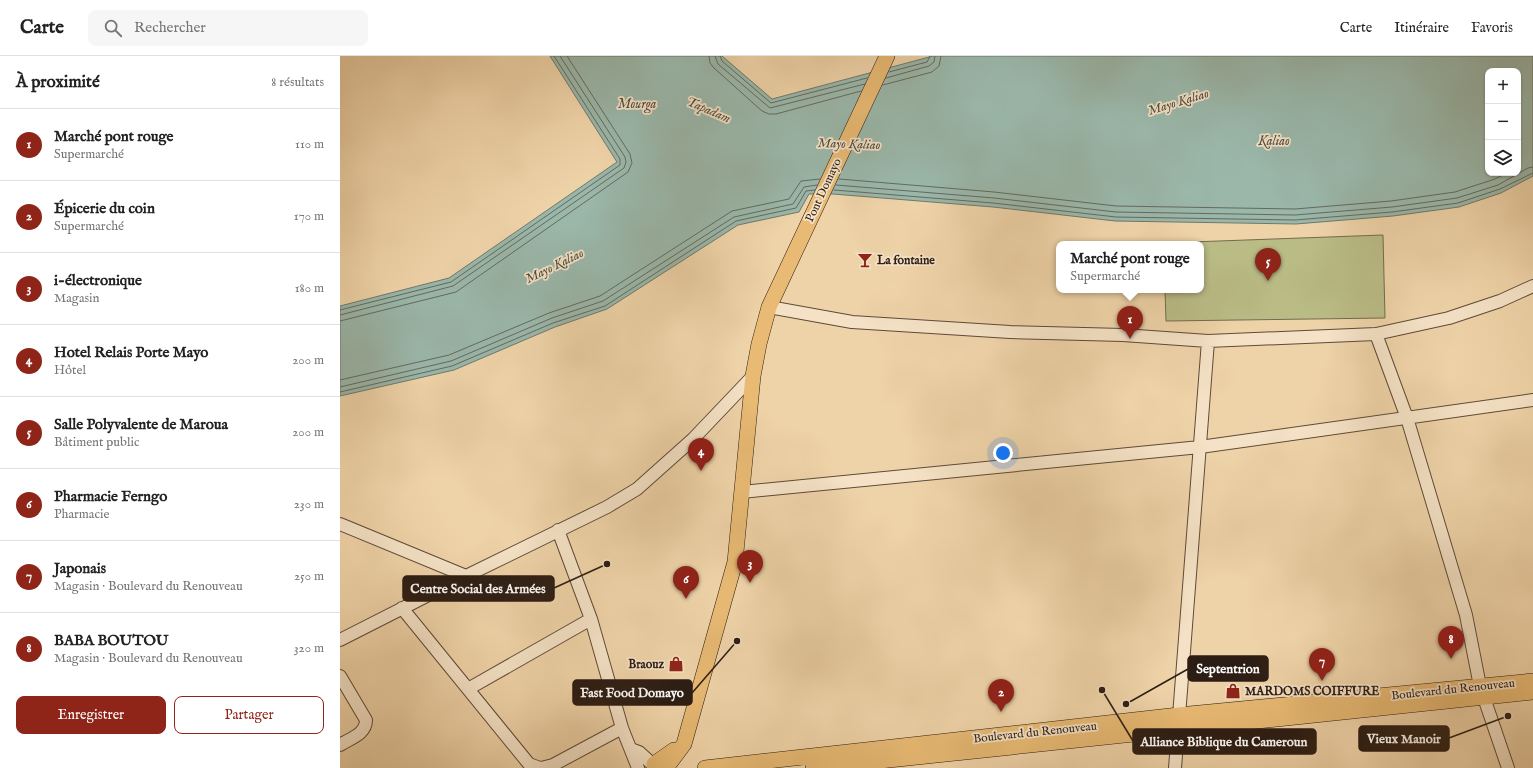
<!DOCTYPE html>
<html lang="fr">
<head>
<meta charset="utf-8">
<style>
	body { margin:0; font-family:"IM FELL English",serif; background:#f6f6f6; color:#222 }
	.controls { position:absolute; right:12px; top:12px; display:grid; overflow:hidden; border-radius:8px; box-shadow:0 1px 3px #0004 }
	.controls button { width:36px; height:36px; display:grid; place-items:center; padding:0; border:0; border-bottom:1px solid #e0e0e0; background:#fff; color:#222; font:20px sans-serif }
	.you { position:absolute; left:663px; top:397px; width:14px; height:14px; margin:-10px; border:3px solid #fff; border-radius:50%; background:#1a73e8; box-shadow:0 0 0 6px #1a73e833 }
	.badge { display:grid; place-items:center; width:26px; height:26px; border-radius:50%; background:#8f2418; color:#fff; font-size:13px; font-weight:700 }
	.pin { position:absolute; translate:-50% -33px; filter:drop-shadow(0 1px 2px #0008) }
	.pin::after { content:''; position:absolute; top:21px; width:14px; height:12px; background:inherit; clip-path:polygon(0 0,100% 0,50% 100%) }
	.popup { position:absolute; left:716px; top:185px; width:148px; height:52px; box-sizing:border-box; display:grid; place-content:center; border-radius:8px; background:#fff; filter:drop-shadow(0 1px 3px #0005); font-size:13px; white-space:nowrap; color:#767676 }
	.popup b { font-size:15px; color:#222 }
	.popup::after { content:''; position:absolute; left:50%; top:100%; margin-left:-8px; border:8px solid transparent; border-top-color:#fff }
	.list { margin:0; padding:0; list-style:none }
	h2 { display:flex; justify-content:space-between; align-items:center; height:52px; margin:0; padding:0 16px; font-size:17px }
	h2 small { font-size:13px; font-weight:400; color:#767676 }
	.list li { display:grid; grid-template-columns:26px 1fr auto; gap:12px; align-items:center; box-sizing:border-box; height:72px; padding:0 16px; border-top:1px solid #e0e0e0 }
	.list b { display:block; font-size:15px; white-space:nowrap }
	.list p { margin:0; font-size:13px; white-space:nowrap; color:#767676 }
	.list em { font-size:13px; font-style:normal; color:#767676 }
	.actions { display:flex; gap:8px; padding:12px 16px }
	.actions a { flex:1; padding:9px 0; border:1px solid #8f2418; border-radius:8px; text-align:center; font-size:14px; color:#8f2418 }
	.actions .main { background:#8f2418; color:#fff }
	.icon { flex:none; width:22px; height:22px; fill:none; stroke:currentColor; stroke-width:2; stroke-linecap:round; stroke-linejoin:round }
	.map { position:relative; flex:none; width:1193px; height:712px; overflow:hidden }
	header { display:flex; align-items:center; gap:24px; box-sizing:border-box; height:56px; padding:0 20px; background:#fff; border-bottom:1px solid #e0e0e0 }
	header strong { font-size:19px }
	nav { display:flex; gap:22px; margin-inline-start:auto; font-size:14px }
	.search { width:280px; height:36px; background:#f6f6f6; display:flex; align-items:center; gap:10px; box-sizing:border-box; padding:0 14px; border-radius:8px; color:#767676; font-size:15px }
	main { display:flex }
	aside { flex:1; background:#fff }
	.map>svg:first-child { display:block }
	.green { fill:#babc86; stroke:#736c4d }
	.water { fill:#9ab7aa; stroke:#6e796e; fill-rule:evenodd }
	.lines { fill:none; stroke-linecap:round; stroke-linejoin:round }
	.shore { stroke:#636a5f; stroke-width:1 }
	.minor-casing { stroke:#5d4a39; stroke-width:14 }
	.major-casing { stroke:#2c1d14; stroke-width:16 }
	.minor { stroke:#f5e2c6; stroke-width:12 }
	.major { stroke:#e8ba74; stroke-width:15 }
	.labels { text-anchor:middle; stroke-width:3.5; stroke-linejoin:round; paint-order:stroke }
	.street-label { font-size:12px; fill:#2c1d14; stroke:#f5e2c6 }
	.poi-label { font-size:12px; font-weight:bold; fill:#2c1d14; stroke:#f5e2c6; text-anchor:start }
	.water-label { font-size:13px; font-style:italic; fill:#4d4b41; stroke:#f5e2c6 }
	.leader { fill:none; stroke:#2c1d14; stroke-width:1.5 }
	.callout-dot { fill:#2c1d14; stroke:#f5e2c6; stroke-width:1.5 }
	.callout { fill:#2c1d14; stroke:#2c1d14; stroke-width:1.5 }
	.callout-label { font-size:13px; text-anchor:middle; font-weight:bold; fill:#fff }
</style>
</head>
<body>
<header>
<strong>Carte</strong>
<div class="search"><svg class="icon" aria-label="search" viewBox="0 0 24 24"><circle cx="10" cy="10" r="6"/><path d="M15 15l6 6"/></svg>Rechercher</div>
<nav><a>Carte</a><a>Itinéraire</a><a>Favoris</a></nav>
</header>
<main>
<aside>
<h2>À proximité<small>8 résultats</small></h2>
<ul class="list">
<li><span class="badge">1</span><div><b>Marché pont rouge</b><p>Supermarché</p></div><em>110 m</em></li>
<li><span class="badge">2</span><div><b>Épicerie du coin</b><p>Supermarché</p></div><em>170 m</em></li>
<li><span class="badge">3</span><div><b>i-électronique</b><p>Magasin</p></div><em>180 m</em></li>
<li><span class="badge">4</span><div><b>Hotel Relais Porte Mayo</b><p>Hôtel</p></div><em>200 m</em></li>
<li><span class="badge">5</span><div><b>Salle Polyvalente de Maroua</b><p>Bâtiment public</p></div><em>200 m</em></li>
<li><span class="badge">6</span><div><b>Pharmacie Ferngo</b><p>Pharmacie</p></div><em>230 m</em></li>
<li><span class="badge">7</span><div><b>Japonais</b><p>Magasin · Boulevard du Renouveau</p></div><em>250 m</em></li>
<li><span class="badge">8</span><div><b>BABA BOUTOU</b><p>Magasin · Boulevard du Renouveau</p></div><em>320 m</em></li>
</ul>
<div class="actions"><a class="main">Enregistrer</a><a>Partager</a></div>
</aside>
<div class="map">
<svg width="1193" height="712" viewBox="0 0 1193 712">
	<rect width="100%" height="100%" fill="#efd3a8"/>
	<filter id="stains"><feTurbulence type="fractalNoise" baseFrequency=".005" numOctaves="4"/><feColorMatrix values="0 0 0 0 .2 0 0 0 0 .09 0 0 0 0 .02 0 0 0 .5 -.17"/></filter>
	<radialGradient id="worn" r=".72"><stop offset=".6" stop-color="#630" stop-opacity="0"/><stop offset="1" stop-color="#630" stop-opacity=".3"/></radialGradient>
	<path class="green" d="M1043 179 1045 262 826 265 825 234H861V188H824V187Z"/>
	<path class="water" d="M210 0H382L432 43 593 0H1193V120L1161 137 1119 151 1053 160 956 168 775 165 653 151 493 138H469L459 156 398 169 267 253 215 271 114 314 0 340V250L109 222 277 106ZM1148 15H1178V117H1148Z"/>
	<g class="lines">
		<path class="shore" d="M369 0 370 7 374 12 422 55 429 58H436L521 35
			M375 0 378 8 430 52 525 28
			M380 0 382 5 431 47 527 22
			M549 16 587 6 590 0
			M546 22 589 10 594 6 595 0
			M543 29 592 16 599 10 601 0
			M499 123 654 136 776 150 955 153 1051 145 1115 136 1155 123 1167 117
			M496 129 654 142 776 156 955 159 1052 151 1117 142 1158 129 1188 112 1193 111
			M494 134 653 147 776 161 955 164 1052 156 1118 147 1160 133 1193 117
			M0 254 111 226 280 109V103L214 0
			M0 259 113 230 284 112 286 106 285 101 220 0
			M0 265 116 236 288 116 292 107 290 98 227 0
			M0 324 109 299 209 257 260 240 392 155 449 143 461 125 480 123
			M0 331 111 305 212 262 263 245 394 161 453 148 464 131 477 129
			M0 336 112 310 213 267 265 250 396 165 456 152 466 135 475 134"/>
		<g class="minor-casing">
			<path id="minor" d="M429 251 512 266 670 276 783 279 868 285 1036 278 1109 262 1160 245 1193 230
				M1036 278 1067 362 1126 559 1140 630 1168 712
				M402 436 860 391 1193 344
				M0 468 126 520
				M218 474 251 563 282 672 298 712
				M62 552 189 708 200 712
				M0 584 126 520 267 451 297 433 353 383 413 320
				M0 620 26 664C26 678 11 682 0 689
				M128 633 251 563
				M291 693 299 696 311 707
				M201 712 213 709 282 672
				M835 712 868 285"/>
		</g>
		<g class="major-casing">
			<path id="major" d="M314 708 334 694
				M326 712 344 688 395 506 413 320 419 288 429 251 547 0
				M365 712 839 659 1193 625
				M473 712 1193 636"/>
		</g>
		<use href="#minor" class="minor"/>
		<use href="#major" class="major"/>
	</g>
	<defs>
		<g id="bar-bare" transform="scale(1.2)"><path d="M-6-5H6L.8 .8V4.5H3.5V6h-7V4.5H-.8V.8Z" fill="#8f2418" stroke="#f5e2c6" stroke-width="2.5" paint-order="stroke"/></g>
		<g id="shop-bare" transform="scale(1.2)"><path d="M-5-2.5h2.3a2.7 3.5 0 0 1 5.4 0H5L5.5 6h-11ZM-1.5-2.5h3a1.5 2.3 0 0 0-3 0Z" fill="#8f2418" stroke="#f5e2c6" stroke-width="2.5" paint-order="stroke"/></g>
	</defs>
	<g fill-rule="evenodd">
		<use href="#bar-bare" x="525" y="204"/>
		<use href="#shop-bare" x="336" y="608"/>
		<use href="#shop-bare" x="893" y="635"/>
	</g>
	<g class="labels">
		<g class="street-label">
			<text transform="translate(483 134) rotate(-65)" y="4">Pont Domayo</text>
			<text transform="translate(1113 633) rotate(-6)" y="4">Boulevard du Renouveau</text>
			<text transform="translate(695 676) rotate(-6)" y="4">Boulevard du Renouveau</text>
		</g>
		<g class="poi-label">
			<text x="537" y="208">La fontaine</text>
			<text x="324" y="612" text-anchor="end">Braouz</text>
			<text x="905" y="639">MARDOMS COIFFURE</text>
		</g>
		<g class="water-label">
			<text transform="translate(838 45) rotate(-17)" y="5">Mayo Kaliao</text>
			<text x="297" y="52">Mourga</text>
			<text transform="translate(369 53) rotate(23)" y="5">Tapadam</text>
			<text x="934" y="89">Kaliao</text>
			<text transform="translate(509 87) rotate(2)" y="5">Mayo Kaliao</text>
			<text transform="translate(214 209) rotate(-26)" y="5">Mayo Kaliao</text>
		</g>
	</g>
	<path class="leader" d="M267 508L214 532M786 648L848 613M397 585L352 637M1168 660L1109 682M762 634L793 685"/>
	<g class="callout-dot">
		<circle cx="267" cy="508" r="4"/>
		<circle cx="786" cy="648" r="4"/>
		<circle cx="397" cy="585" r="4"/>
		<circle cx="1168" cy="660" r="4"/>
		<circle cx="762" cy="634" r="4"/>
	</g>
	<g class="callout">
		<rect x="63" y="520" width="151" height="25" rx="4"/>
		<rect x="848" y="600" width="80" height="25" rx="4"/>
		<rect x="233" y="624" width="119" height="25" rx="4"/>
		<rect x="1019" y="670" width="90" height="25" rx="4"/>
		<rect x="793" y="673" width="183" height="25" rx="4"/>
	</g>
	<g class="callout-label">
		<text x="138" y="537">Centre Social des Armées</text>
		<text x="888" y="617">Septentrion</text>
		<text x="292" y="641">Fast Food Domayo</text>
		<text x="1064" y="687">Vieux Manoir</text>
		<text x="884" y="690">Alliance Biblique du Cameroun</text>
	</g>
	<rect width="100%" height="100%" filter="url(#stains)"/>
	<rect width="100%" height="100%" fill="url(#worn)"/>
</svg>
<div class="controls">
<button>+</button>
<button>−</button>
<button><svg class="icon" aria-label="layers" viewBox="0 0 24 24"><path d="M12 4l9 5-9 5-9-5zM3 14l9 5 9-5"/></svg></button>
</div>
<div class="you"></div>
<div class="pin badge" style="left:790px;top:283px">1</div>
<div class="popup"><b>Marché pont rouge</b>Supermarché</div>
<div class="pin badge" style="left:661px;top:656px">2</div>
<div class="pin badge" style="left:410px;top:527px">3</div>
<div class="pin badge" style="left:361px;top:415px">4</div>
<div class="pin badge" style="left:928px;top:225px">5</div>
<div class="pin badge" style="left:346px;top:543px">6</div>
<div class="pin badge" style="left:982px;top:625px">7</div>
<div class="pin badge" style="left:1111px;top:603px">8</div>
</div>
</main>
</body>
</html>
